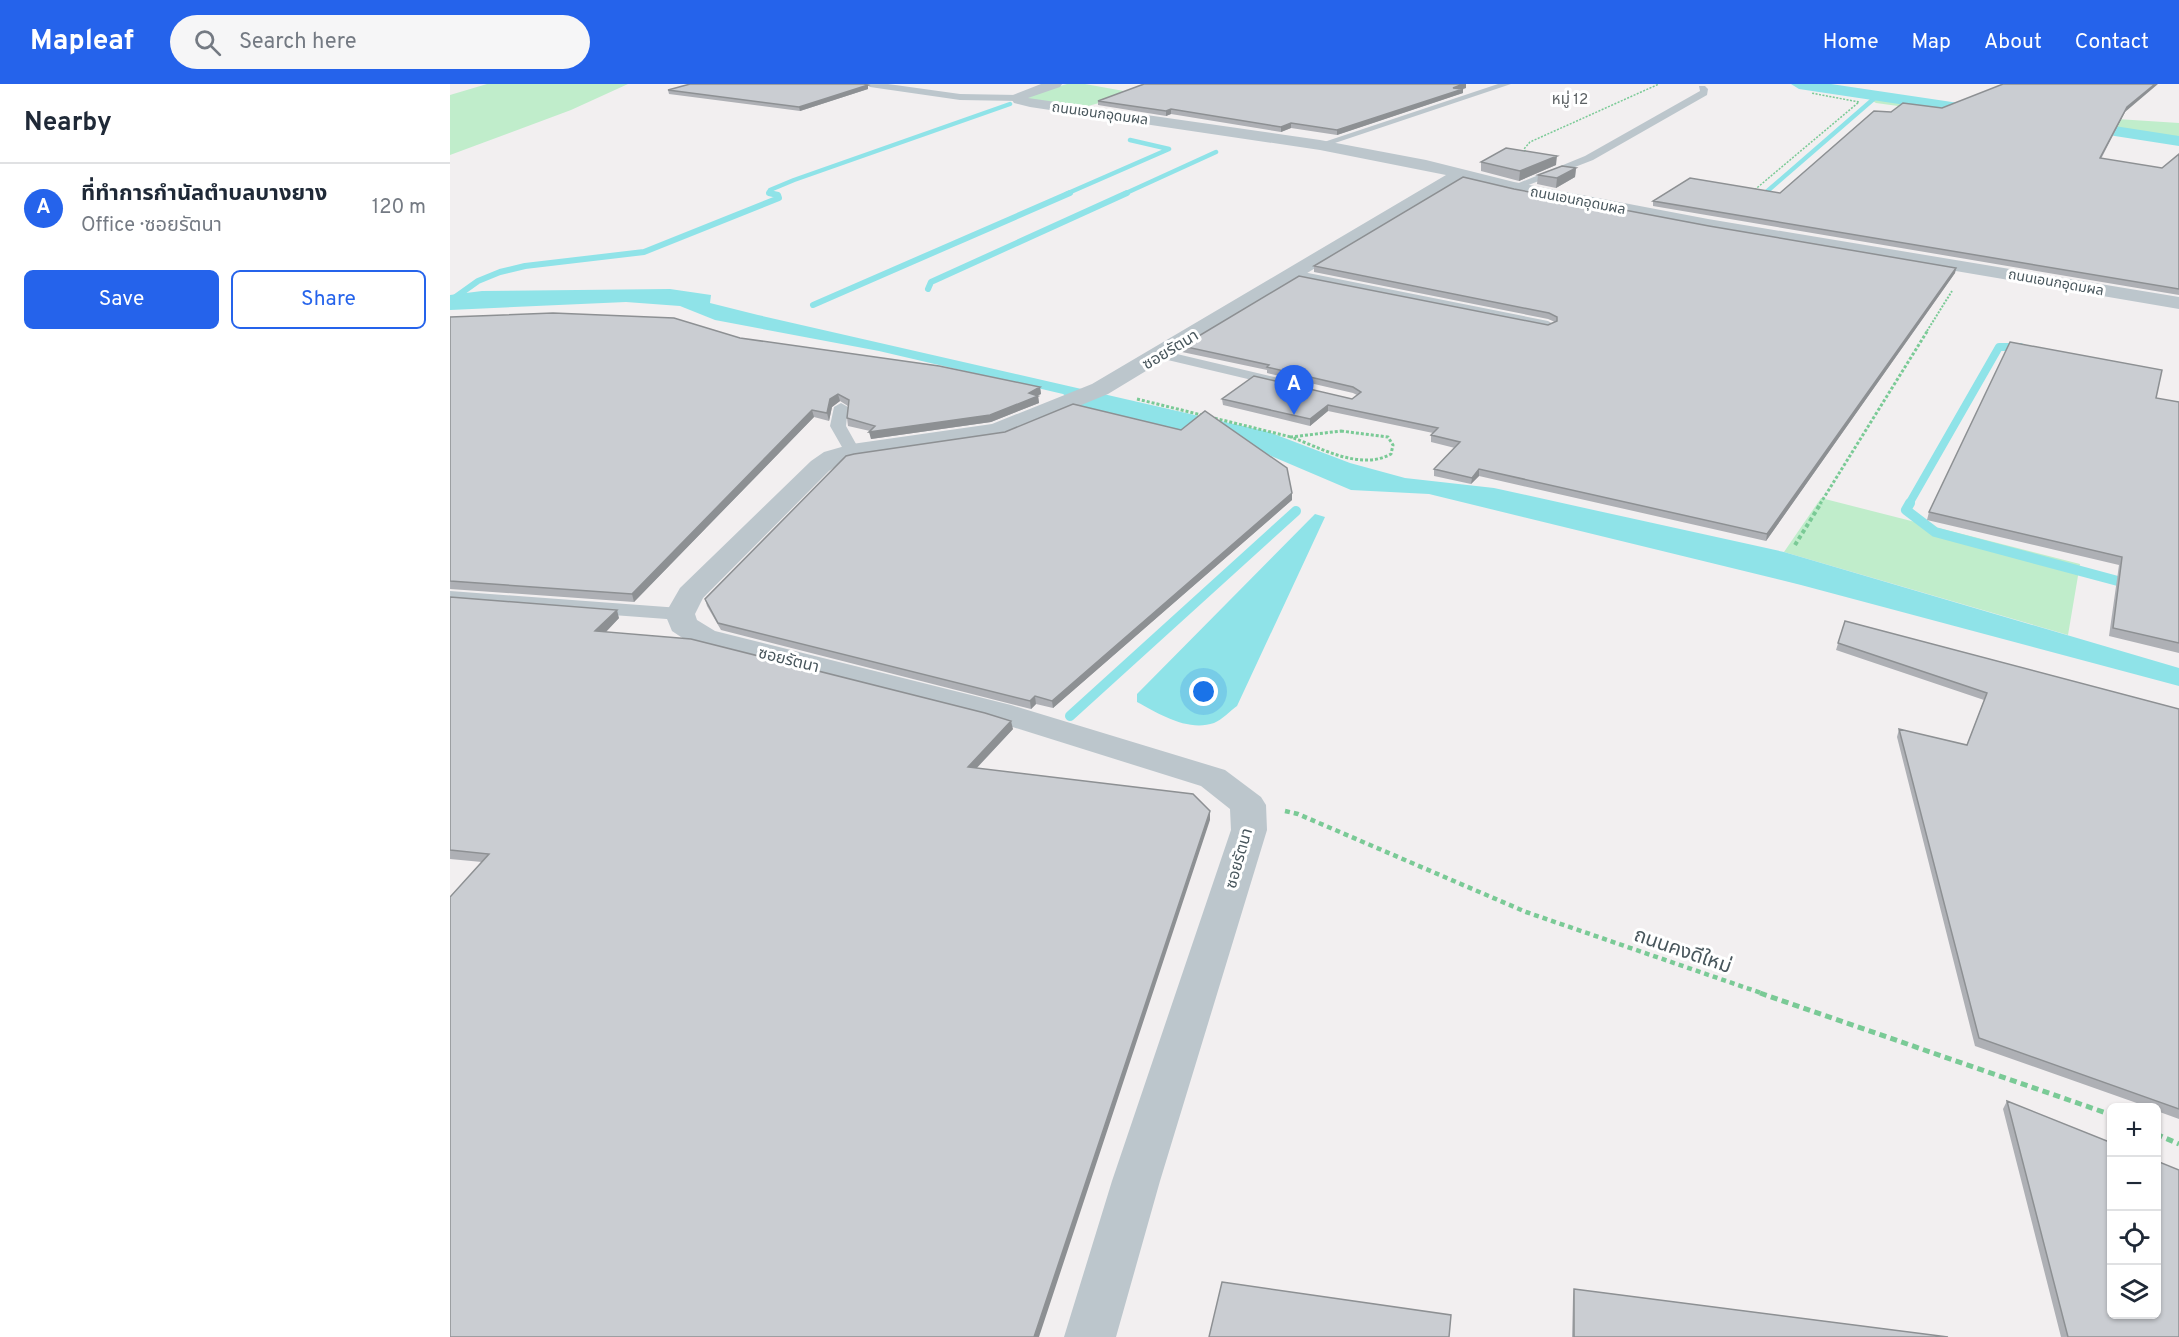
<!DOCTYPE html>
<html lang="en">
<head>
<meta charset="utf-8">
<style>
	body { margin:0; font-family:Overpass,"Noto Sans Thai",sans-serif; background:#f6f6f7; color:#1f2937 }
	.controls { position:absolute; right:18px; bottom:18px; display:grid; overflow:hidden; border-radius:9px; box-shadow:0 2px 4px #0004 }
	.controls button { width:54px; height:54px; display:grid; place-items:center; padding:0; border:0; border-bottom:2px solid #e0e1e3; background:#fff; color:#1f2937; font:30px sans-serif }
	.you { position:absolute; left:754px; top:608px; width:21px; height:21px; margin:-15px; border:4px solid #fff; border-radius:50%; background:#1a73e8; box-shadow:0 0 0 9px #1a73e833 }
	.badge { display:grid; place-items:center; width:39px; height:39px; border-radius:50%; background:#2563eb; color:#fff; font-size:20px; font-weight:700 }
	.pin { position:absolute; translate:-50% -50px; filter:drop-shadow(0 2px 3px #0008) }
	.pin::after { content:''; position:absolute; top:32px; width:21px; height:18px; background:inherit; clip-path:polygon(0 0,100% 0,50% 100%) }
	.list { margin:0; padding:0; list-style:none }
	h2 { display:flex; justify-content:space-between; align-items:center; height:78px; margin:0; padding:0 24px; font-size:26px }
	h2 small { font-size:20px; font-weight:400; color:#747a83 }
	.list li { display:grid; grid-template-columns:39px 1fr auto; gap:18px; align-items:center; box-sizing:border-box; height:90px; padding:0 24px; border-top:2px solid #e0e1e3 }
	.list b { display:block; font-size:22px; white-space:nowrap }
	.list p { margin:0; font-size:20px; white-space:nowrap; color:#747a83 }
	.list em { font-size:20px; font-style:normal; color:#747a83 }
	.actions { display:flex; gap:12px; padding:18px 24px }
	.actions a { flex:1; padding:14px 0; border:2px solid #2563eb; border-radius:9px; text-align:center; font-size:21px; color:#2563eb }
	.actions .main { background:#2563eb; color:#fff }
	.icon { flex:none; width:33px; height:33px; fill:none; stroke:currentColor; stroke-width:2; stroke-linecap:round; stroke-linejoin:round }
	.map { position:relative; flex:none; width:1729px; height:1253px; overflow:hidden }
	header { display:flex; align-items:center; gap:36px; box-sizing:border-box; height:84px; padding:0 30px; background:#2563eb; color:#fff }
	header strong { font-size:28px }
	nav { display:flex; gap:33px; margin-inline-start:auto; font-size:21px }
	.search { width:420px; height:54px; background:#f6f6f7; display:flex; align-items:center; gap:15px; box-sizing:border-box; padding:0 21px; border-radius:33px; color:#747a83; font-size:22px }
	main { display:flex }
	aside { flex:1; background:#fff }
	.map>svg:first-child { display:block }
	.green { fill:#c0edcb }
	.water { fill:#8fe3e8 }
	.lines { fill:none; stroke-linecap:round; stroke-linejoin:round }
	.stream-far3 { stroke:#8fe3e8; stroke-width:4.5 }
	.stream-far2 { stroke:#8fe3e8; stroke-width:6 }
	.stream-far1 { stroke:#8fe3e8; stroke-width:8 }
	.stream { stroke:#8fe3e8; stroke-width:10 }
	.canal { fill:#8fe3e8; fill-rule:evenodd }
	.path-far5 { stroke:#7aca96; stroke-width:1.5; stroke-dasharray:2 1.5; stroke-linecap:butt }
	.path-far4 { stroke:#7aca96; stroke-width:2; stroke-dasharray:2 1.5; stroke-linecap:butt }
	.path-far3 { stroke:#7aca96; stroke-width:3; stroke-dasharray:3 2; stroke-linecap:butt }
	.path-far2 { stroke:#7aca96; stroke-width:4; stroke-dasharray:4 3; stroke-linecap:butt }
	.path-far1 { stroke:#7aca96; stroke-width:4.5; stroke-dasharray:5 4; stroke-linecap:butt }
	.path { stroke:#7aca96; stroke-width:5; stroke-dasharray:7 4.5; stroke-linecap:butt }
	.service { fill:#bcc6cc; fill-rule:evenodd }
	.minor { fill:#bcc6cc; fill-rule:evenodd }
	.wall { fill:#aeb0b5 }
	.shaded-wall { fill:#8d9093 }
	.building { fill:#cacdd2; stroke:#8d9093; stroke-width:1.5 }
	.labels { text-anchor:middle; stroke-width:6; stroke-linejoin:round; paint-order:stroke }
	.far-street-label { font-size:14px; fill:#48565c; stroke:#fff }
	.far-neighbourhood-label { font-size:15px; fill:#5c6164; stroke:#fff }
	.street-label { font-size:16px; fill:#48565c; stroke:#fff }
	.near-street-label { font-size:20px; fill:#48565c; stroke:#fff }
</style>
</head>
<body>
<header>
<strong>Mapleaf</strong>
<div class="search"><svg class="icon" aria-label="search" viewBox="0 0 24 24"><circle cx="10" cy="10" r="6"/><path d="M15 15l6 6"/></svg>Search here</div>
<nav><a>Home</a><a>Map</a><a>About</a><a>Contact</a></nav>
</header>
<main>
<aside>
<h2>Nearby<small></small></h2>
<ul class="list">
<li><span class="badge">A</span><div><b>ที่ทำการกำนัลตำบลบางยาง</b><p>Office · ซอยรัตนา</p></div><em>120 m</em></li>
</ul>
<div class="actions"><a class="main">Save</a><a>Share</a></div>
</aside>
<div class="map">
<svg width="1729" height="1253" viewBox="0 0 1729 1253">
	<rect width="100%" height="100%" fill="#f2eff0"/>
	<path class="green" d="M37 0H178L121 26 0 71V11Z
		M617 0H635L685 9 631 24 581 17 577 14 582 10Z
		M1428 10 1543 27 1729 39V60L1426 19 1416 13Z
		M1371 414 1630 480 1618 551 1334 468Z"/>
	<path class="water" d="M220 205 261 211 260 219 308 231 819 348 900 379 955 394 1044 404 1334 468 1729 584V602L1351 501 979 410 901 406 805 365 632 323 613 310 429 267 265 236 230 222 176 218 0 226V211L32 207Z
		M865 430 875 433 787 622C780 627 772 636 764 639 738 648 709 630 687 618V610Z"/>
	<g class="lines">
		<path class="stream-far3" d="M324 110 319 109 320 106 344 96 560 20
			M616 110 719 65 680 56
			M674 110 766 68
			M1314 110 1427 12"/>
		<path class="stream-far2" d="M1307 116 1316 109
			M478 205 481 198 677 109
			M0 217 28 197 50 188 75 182 194 168 329 114 328 111 319 109
			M363 221 620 109"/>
		<path class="stream-far1" d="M1459 420 1549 263H1570"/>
		<path class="stream" d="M1460 419 1456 426 1485 448 1679 500
			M620 632 846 427"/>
		<path class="canal" d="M1341 0H1381L1549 25 1557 30 1549 35 1349 5Z
			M1613 34 1729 52V62L1607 43 1604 39 1607 35Z"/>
		<path class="path-far5" d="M1077 71 1074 65 1080 58 1209 0
			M1302 108 1409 18 1361 9"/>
		<path class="path-far4" d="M1477 247 1502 207"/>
		<path class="path-far3" d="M687 315 841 353
			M891 347 938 353 943 361 941 370C910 387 871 364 841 353Z
			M1370 420 1478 246"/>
		<path class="path-far2" d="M1345 461 1371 419"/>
		<path class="path-far1" d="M835 727 848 730 1076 828 1314 910"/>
		<path class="path" d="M1310 909 1662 1031
			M1706 1050 1729 1060"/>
		<path class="service" d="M416 0H438L510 10 568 11 572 14 568 17 510 16 420 3Z
			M1048 0H1061L873 63 865 61Z
			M1249 2H1255L1258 5 1257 11 1143 76 1068 105 1059 103 1135 72 1250 7Z
			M843 186 1098 237 1105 241 1098 245 839 193 837 190Z
			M710 266 837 296 839 299 832 303 705 273 703 270 705 267Z
			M391 319 398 323 396 342 410 367 408 370H396L380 342 384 323Z
			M0 507 230 524 237 526 240 530 237 534 230 536 0 519Z"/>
		<path class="minor" d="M591 0H612L610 3 578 14 870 56 976 76 1064 98 1258 135 1729 213V225L1258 145 1064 108 1012 95 658 310 556 352 405 374 392 378 379 387 253 514 245 530 247 536 265 547 561 621 775 686 811 713 816 721 817 746 710 1097 666 1253H614L662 1097 781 746 780 725 751 702 537 635 243 561 222 547 215 530 230 504 361 377 374 368 402 360 542 340 642 300 996 91 870 66 580 23 564 19 562 16 563 11Z"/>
	</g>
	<path class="wall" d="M694 0H1016V4L1012 5H1013V9L887 51 841 44 831 48 721 30 716 32 648 21V17Z
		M418 5 350 27 219 10 218 6Z
		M1492 24 1675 28 1651 75 1712 84 1729 70V211L1203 122V117L1330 109 1441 28Z
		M1031 78 1106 81 1069 97 1031 87Z
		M1126 84 1125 93 1106 104 1087 100 1088 91Z
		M1064 105 1259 142 1506 184 1505 189 1316 457 1029 392 1021 400 984 392V385L1005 364 981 358V351L983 349 878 327 860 342 773 321 772 315H902L907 311 903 309 817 289V286L732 268V262L1098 241 1105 238 1098 235 864 188V182Z
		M0 233 290 254 590 303 591 310 588 311 589 319 541 338 421 355 420 347 398 342 397 334 398 322 390 317 382 323 379 337 364 333 184 518 0 505Z
		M1706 314 1729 318V569L1659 552 1669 481 1477 436 1479 428Z
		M842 416 603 624 586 620 581 625 271 546 257 522 255 515Z
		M0 513 169 534 156 548 563 645 526 685 760 727V736L32 778 0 775Z
		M1395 537 1729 625V1035L1707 1027V1023H1698L1525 962 1447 653 1449 645 1517 661 1534 616 1386 566Z
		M1557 1017 1729 1253H1611L1553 1025Z
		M1124 1205 1498 1253H1122L1123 1213Z"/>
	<path class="shaded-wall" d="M1013 0H1016V4L1003 8V4Z
		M1705 0H1708L1675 28 1648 79 1650 74 1677 23Z
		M418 1V5L350 27 349 23Z
		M1013 5V9L887 51V46Z
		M721 25V30L716 32V27Z
		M841 39V44L831 48V43Z
		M1107 72 1106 81 1069 97 1070 87Z
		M1126 84 1125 93 1106 104 1107 94Z
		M1506 184 1505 189 1316 457 1317 450Z
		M590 303 591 310 587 312H588L589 319 541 338 421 355 419 348Z
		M388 310 390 317 382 323 379 337 377 329 380 315Z
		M878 321V327L860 342V335Z
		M362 326 364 333 184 518 182 510Z
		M1029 385V392L1021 400 1022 394Z
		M842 409V416L603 624 602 617Z
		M167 526 169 534 149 555 145 547Z
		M585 612 586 620 581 625 580 617Z
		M561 637 563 645 519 692 518 683Z
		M760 727V736L589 1253H584Z"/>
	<path class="building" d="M240 0H414L418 1 349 23 218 6Z
		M694 0H1013L1003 4 1013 5 887 46 841 39 831 43 721 25 716 27 648 17Z
		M1553 0H1705L1677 23 1650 74 1712 84 1729 70V205L1203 117 1240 94 1330 109 1424 27 1441 28 1453 19 1492 24Z
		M1056 64 1107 72 1070 87 1031 78Z
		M1112 82 1126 84 1107 94 1088 91Z
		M1013 93 1064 105 1259 142 1506 184 1317 450 1029 385 1022 394 984 385 1010 358 981 351 988 344 878 321 860 335 772 315 804 292 902 315 911 308 903 303 817 283 819 281 732 262 849 192 1098 241 1107 237V233L1099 229 864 182Z
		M103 229 224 234 290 254 489 282 590 303 579 309 588 312 540 331 419 348 425 342 397 334 399 316 388 310 380 315 377 329 362 326 182 510 0 497V233Z
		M1560 258 1712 286 1706 314 1729 318V559L1663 544 1672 473 1479 428Z
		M623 320 731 346 755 327 837 384 842 409 602 617 585 612 580 617 268 539 255 515 396 372 404 370 555 348Z
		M0 513 167 526 145 547 241 555 535 629 561 637 518 683 743 710 760 727 584 1253H0V813L39 770 0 766Z
		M1395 537 1729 625V1025L1529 954 1449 645 1517 661 1537 609 1388 559Z
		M1557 1017 1662 1059V1230H1707V1077L1729 1086V1253H1618Z
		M772 1198 1001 1231 999 1253H759Z
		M1124 1205 1498 1253H1124Z"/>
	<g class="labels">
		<g class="far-street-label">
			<text transform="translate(650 29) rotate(8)" y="5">ถนนเอนกอุดมผล</text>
			<text transform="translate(1128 116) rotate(11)" y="5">ถนนเอนกอุดมผล</text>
			<text transform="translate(1606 198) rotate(10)" y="5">ถนนเอนกอุดมผล</text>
		</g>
		<g class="far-neighbourhood-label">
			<text x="1120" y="20">หมู่ 12</text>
		</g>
		<g class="street-label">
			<text transform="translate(720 265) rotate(-31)" y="6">ซอยรัตนา</text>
			<text transform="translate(339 575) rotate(14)" y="6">ซอยรัตนา</text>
			<text transform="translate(788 774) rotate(-74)" y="6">ซอยรัตนา</text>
		</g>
		<g class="near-street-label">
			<text transform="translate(1233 866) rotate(19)" y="7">ถนนคงดีใหม่</text>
		</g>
	</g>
</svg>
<div class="controls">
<button>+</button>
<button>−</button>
<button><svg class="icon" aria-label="locate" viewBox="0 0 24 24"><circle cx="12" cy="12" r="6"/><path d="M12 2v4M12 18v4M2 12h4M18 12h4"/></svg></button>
<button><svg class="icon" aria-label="layers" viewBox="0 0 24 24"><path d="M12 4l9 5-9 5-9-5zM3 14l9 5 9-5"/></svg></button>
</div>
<div class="you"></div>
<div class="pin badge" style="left:844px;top:331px">A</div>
</div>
</main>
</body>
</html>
